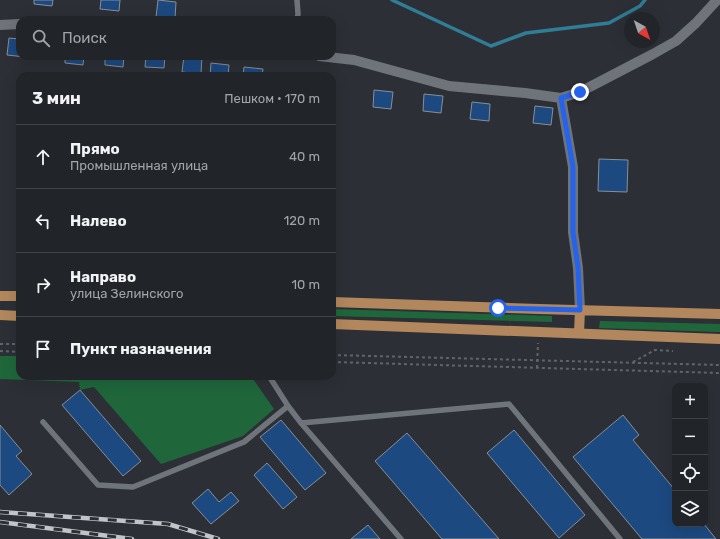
<!DOCTYPE html>
<html lang="ru">
<head>
<meta charset="utf-8">
<style>
	body { margin:0; font-family:Rubik,sans-serif; background:#292c30; color:#f1f3f6 }
	.controls { position:absolute; right:12px; bottom:12px; display:grid; overflow:hidden; border-radius:8px; box-shadow:0 4px 16px #0002 }
	.controls button { width:36px; height:36px; display:grid; place-items:center; padding:0; border:0; border-bottom:1px solid #3e4145; background:#212428; color:#f1f3f6; font:20px sans-serif }
	.compass { position:absolute; left:624px; top:12px; width:36px; height:36px; border-radius:50%; background:#212428; box-shadow:0 4px 16px #0002; rotate:140deg }
	.stop { position:absolute; width:12px; height:12px; margin:-9px; border:3px solid #2563eb; border-radius:50%; background:#fff }
	.stop.end { background:#2563eb; border-color:#fff; box-shadow:0 1px 4px #0008 }
	.list { margin:0; padding:0; list-style:none }
	h2 { display:flex; justify-content:space-between; align-items:center; height:52px; margin:0; padding:0 16px; font-size:17px }
	h2 small { font-size:13px; font-weight:400; color:#a2a4a8 }
	.list li { display:grid; grid-template-columns:26px 1fr auto; gap:12px; align-items:center; box-sizing:border-box; height:64px; padding:0 16px; border-top:1px solid #3e4145 }
	.list b { display:block; font-size:15px; white-space:nowrap }
	.list p { margin:0; font-size:13px; white-space:nowrap; color:#a2a4a8 }
	.list em { font-size:13px; font-style:normal; color:#a2a4a8 }
	.icon { flex:none; width:22px; height:22px; fill:none; stroke:currentColor; stroke-width:2; stroke-linecap:round; stroke-linejoin:round }
	.map { position:relative; flex:none; width:720px; height:539px; overflow:hidden }
	.search { position:absolute; background:#212428; box-shadow:0 4px 16px #0002; left:16px; top:16px; width:320px; height:44px; display:flex; align-items:center; gap:10px; box-sizing:border-box; padding:0 14px; border-radius:12px; color:#a2a4a8; font-size:15px }
	.panel { position:absolute; background:#212428; box-shadow:0 4px 16px #0002; left:16px; top:72px; width:320px; height:308px; border-radius:12px }
	.map>svg:first-child { display:block }
	.green { fill:#1f673b }
	.lines { fill:none; stroke-linecap:round; stroke-linejoin:round }
	.stream { stroke:#307d96; stroke-width:3.5 }
	.building { fill:#1c4980; stroke:#898e95 }
	.path { stroke:#606469; stroke-width:2; stroke-dasharray:3 3; stroke-linecap:butt }
	.lane { stroke:#6f747a; stroke-width:5.5 }
	.street { stroke:#6f747a; stroke-width:10 }
	.primary { stroke:#b3875d; stroke-width:10 }
	.rail-casing { stroke:#c1c4c8; stroke-width:4.5 }
	.rail { stroke:#2c3036; stroke-width:3; stroke-dasharray:9; stroke-linecap:butt }
	.route { stroke:#2563eb; stroke-width:5 }
</style>
</head>
<body>
<div class="map">
<svg width="720" height="539" viewBox="0 0 720 539">
	<rect width="100%" height="100%" fill="#2c3036"/>
	<path class="green" d="M332 309 552 316V322L332 316Z
		M600 321 720 324V332L599 328Z
		M0 356H20V376H251L274 409 243 436 161 464 94 387 80 390 79 382 0 379Z"/>
	<g class="lines">
		<path class="stream" d="M392 0 491 46 526 33 609 23 640 6 645 0"/>
	</g>
	<path class="building" d="M34 0H53L52 6 34 4Z
		M101 0H120L119 11 100 9Z
		M158 0 176 2 175 19 156 17Z
		M9 38 20 39V56H25V57L7 55Z
		M65 56H84L83 65 65 63Z
		M105 56H124L123 67 105 65Z
		M146 56H165L164 68 145 67Z
		M184 56H202L201 74 182 72Z
		M211 63 229 65 228 76H210Z
		M244 67 263 69 262 76H243Z
		M374 90 393 92 391 109 373 107Z
		M424 94 443 96 441 113 423 111Z
		M472 102 490 104 489 121 470 119Z
		M535 106 553 108 551 125 533 123Z
		M599 159 628 160 627 192 598 191Z
		M80 390 141 461 123 476 62 405Z
		M623 415 639 435 633 440 675 490V524H704L716 539H642L573 457Z
		M281 420 326 473 305 490 260 437Z
		M0 425 22 451 16 456 32 474 9 495 0 485Z
		M514 430 585 515 559 538 487 453Z
		M407 433 499 539H442L375 461Z
		M267 463 297 497 283 509 254 475Z
		M208 489 219 502 231 492 239 501 211 524 192 503Z
		M368 525 380 539H351Z"/>
	<g class="lines">
		<path class="path" d="M0 344H20
			M0 351 20 352
			M332 355 720 365
			M332 362 720 373
			M633 362 655 350 673 351
			M537 368 538 343"/>
		<path class="lane" d="M297 0 298 14 297 20
			M269 376 288 406 301 423
			M43 422 98 485 133 487 244 442 288 406
			M401 539 301 423 509 404 620 539"/>
		<path class="street" d="M0 25 20 24
			M319 56 354 60 449 86 525 93 561 98 573 167V232L578 268 580 310
			M561 98 580 92 653 54 676 41 696 23 717 0"/>
		<path class="primary" d="M0 296H20
			M332 302 539 309 720 314
			M0 315 20 316
			M332 324 720 339
			M579 333 580 310"/>
		<g class="rail-casing">
			<path id="rail" d="M0 512 168 524 218 539
				M0 522 132 539"/>
		</g>
		<use href="#rail" class="rail"/>
	</g>
	<g class="lines">
		<path class="route" d="M498 308 580 310 578 268 573 232V167L561 98 580 92"/>
	</g>
</svg>
<div class="controls">
<button>+</button>
<button>−</button>
<button><svg class="icon" aria-label="locate" viewBox="0 0 24 24"><circle cx="12" cy="12" r="6"/><path d="M12 2v4M12 18v4M2 12h4M18 12h4"/></svg></button>
<button><svg class="icon" aria-label="layers" viewBox="0 0 24 24"><path d="M12 4l9 5-9 5-9-5zM3 14l9 5 9-5"/></svg></button>
</div>
<svg class="compass" viewBox="-18 -18 36 36"><path d="M0-13l5 13h-10z" fill="#e53935"/><path d="M0 13l5-13h-10z" fill="#a2a4a8"/></svg>
<div class="stop" style="left:498px;top:308px"></div>
<div class="stop end" style="left:580px;top:92px"></div>
<div class="search"><svg class="icon" aria-label="search" viewBox="0 0 24 24"><circle cx="10" cy="10" r="6"/><path d="M15 15l6 6"/></svg>Поиск</div>
<section class="panel">
<h2>3 мин<small>Пешком · 170 m</small></h2>
<ul class="list">
<li><svg class="icon" aria-label="ahead" viewBox="0 0 24 24"><path d="M12 20V5M6 11l6-6 6 6"/></svg><div><b>Прямо</b><p>Промышленная улица</p></div><em>40 m</em></li>
<li><svg class="icon" aria-label="left" viewBox="0 0 24 24"><path d="M17 20v-9H6M10 6l-5 5 5 5"/></svg><div><b>Налево</b></div><em>120 m</em></li>
<li><svg class="icon" aria-label="right" viewBox="0 0 24 24"><path d="M7 20v-9h11M14 6l5 5-5 5"/></svg><div><b>Направо</b><p>улица Зелинского</p></div><em>10 m</em></li>
<li><svg class="icon" aria-label="arrive" viewBox="0 0 24 24"><path d="M6 21V4h12l-3 4 3 4H6"/></svg><div><b>Пункт назначения</b></div></li>
</ul>
</section>
</div>
</body>
</html>
